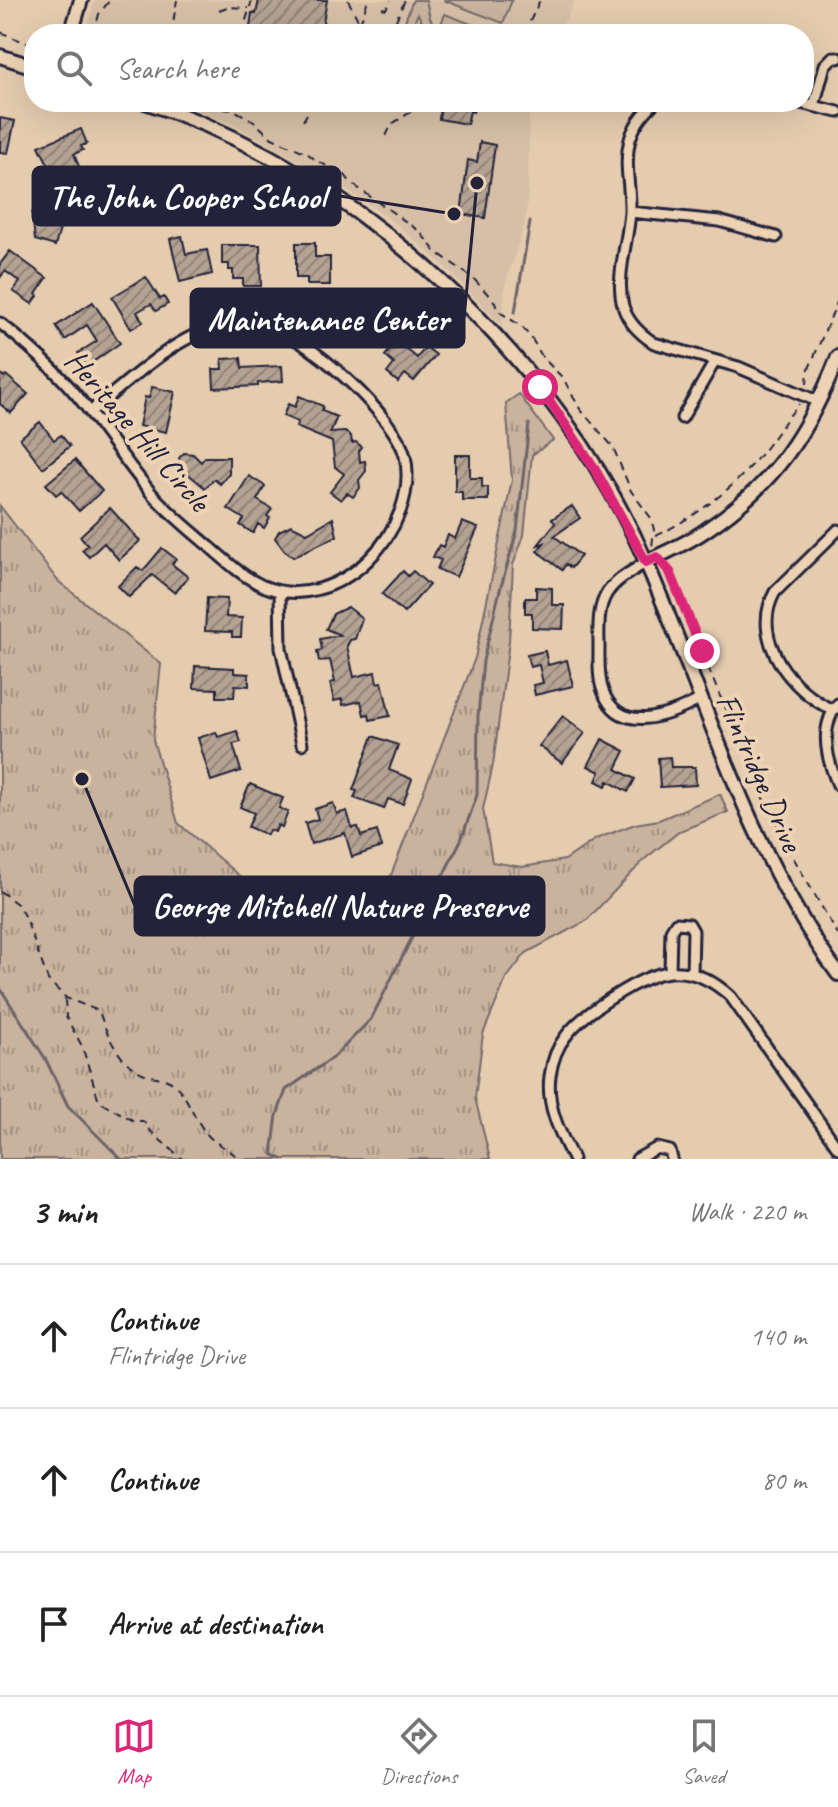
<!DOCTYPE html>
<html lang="en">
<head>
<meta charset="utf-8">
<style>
	body { margin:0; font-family:Caveat,sans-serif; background:#f2f2f2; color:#222 }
	.stop { position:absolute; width:24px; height:24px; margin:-18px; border:6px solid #db2777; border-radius:50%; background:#fff }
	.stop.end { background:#db2777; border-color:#fff; box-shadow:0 2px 8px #0008 }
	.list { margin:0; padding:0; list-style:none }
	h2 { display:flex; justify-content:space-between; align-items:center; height:104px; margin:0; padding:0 32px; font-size:34px }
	h2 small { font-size:26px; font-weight:400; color:#767676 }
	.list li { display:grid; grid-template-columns:52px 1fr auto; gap:24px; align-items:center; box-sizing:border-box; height:144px; padding:0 32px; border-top:2px solid #e0e0e0 }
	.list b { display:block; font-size:30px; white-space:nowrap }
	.list p { margin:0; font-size:26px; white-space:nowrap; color:#767676 }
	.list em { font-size:26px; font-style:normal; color:#767676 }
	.icon { flex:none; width:44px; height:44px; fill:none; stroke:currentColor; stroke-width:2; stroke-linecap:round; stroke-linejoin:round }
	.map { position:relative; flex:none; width:838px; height:1159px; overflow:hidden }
	.search { position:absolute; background:#fff; box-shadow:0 8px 32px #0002; left:24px; right:24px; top:24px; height:88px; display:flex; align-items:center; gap:20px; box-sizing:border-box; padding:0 28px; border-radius:32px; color:#767676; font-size:30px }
	.sheet { height:536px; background:#fff }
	nav { display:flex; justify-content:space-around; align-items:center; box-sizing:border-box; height:112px; border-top:2px solid #e0e0e0; background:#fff; font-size:22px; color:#767676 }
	nav a { display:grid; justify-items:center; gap:4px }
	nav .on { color:#db2777 }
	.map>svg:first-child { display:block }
	.built { fill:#d6bfa6 }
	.park { fill:url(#park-tufts); stroke:#766a6c; stroke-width:2 }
	.pitch { fill:#c9b39e; stroke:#766a6c; stroke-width:2 }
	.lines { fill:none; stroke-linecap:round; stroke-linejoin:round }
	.stream { stroke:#6d6368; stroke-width:3 }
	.building { fill:url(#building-hatch); stroke:#22223b; stroke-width:2 }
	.street-casing { stroke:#22223b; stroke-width:15 }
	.secondary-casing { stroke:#22223b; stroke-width:18 }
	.path { stroke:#22223b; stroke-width:2; stroke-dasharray:8 6; stroke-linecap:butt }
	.street { stroke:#edd3b4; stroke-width:9 }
	.secondary { stroke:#edd3b4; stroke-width:12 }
	.route { stroke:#db2777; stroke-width:10 }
	.labels { text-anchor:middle; stroke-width:8; stroke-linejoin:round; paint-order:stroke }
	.street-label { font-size:32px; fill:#22223b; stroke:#edd3b4 }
	.leader { fill:none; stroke:#22223b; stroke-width:3 }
	.callout-dot { fill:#22223b; stroke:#edd3b4; stroke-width:3 }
	.callout { fill:#22223b; stroke:#22223b; stroke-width:3 }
	.callout-label { font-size:34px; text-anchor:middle; font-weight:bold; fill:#fff }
</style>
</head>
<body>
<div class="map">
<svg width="838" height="1159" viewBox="0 0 838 1159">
	<defs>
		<pattern id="park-tufts" width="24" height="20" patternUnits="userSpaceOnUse" patternTransform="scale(2)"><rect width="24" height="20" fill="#c9b39e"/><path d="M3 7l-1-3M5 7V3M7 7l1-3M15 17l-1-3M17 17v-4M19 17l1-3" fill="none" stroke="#a39182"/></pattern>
		<pattern id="building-hatch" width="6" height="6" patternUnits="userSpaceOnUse" patternTransform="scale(2)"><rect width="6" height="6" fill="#b4a292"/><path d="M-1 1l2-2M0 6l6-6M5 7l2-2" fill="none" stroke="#928478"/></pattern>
	</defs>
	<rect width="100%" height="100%" fill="#e5ccaf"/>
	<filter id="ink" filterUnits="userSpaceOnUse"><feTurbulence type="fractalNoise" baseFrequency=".0125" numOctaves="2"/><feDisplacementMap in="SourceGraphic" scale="16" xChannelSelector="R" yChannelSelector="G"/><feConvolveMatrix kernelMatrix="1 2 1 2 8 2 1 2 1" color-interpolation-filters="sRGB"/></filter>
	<g filter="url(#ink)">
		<path class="built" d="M95 0H575L559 34H85Z
			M177 102H529L528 193 525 223 505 285 502 325 445 267 396 224 368 204 328 178 237 126Z"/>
		<path class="park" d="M519 394 553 440 532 455 524 535 513 565 509 641 493 765 483 809 492 862 522 867 565 860 596 839 635 824 659 820 720 794 728 812 680 831 646 858 586 921 526 953 506 979 483 1034 475 1098 490 1159H0V506L58 581 161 664 153 740 178 823 289 919 342 936 383 896 475 658 512 480 506 403Z"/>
		<path class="pitch" d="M413 0H426L430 18 438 31 445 14 484 29 483 34H428L418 14 413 24 405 21Z
			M443 0H512L503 23Z"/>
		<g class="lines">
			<path class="stream" d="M515 312 530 222
				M0 988 45 1058 68 1106 121 1159
				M282 1159 272 1154 277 1115 286 1090 335 1056 371 1019 461 840 477 795 478 716 483 661 500 590 517 531 529 424"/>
		</g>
		<path class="building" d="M259 0H327L321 34H249L252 13 256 14Z
			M448 102H477L473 112 470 111 467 124 439 119 441 107 446 108Z
			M0 118 15 121 8 153 0 152Z
			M81 129 87 144 81 146 83 150 74 154 82 174 63 181 60 173 54 176 39 146Z
			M480 142 495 145 485 218 461 214 468 160 477 162Z
			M42 206 63 208 60 218 61 226 55 246 35 240 32 214 35 208Z
			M182 236 186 254 207 250 212 274 180 282 170 239Z
			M296 243H315V257H330V285H307V278H296Z
			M222 245H260L261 286H243V279H233V270H229V264H222Z
			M10 251 47 278 36 294 38 296 32 304 13 291 20 282 5 271 0 278V264Z
			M146 277 160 299 164 297 168 304 156 311 151 304 137 312 143 322 131 329 112 297Z
			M93 302 120 343 87 366 78 353 97 341 87 325 65 340 56 326Z
			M403 334 409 339 403 346 417 358 426 347 436 355 414 381 405 374 398 382 387 373 394 364 385 356Z
			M241 358 242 368 282 366 283 381 258 383V386L214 388 213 369H223L222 359Z
			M0 373 4 377 6 375 28 394 11 413 0 404Z
			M152 387 175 392 166 432 139 426 145 397 149 398Z
			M299 396 323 406 322 411 337 417 330 433 345 432 351 436 352 443 356 442 362 447 359 451 360 462 365 461 366 471 359 480 360 488 353 497 347 493 341 500 330 492 344 474 335 467 332 442 296 427 298 422 283 416 288 404 295 407Z
			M40 422 54 440 61 435 70 446 43 468 20 438Z
			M184 453 193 454 201 462 205 457H229V474L220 484 214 479 205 488 180 467 179 458Z
			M455 455H470V478H482V487H488V500H462V492H455Z
			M75 460 102 491 79 511 61 491 56 495 46 484Z
			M249 476 265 486 257 500 272 509 267 516 270 518 264 528 258 524 253 533 240 525 244 519 228 509Z
			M572 506 580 518 554 536 581 556 571 568 566 564 562 570 537 551 544 543 538 545 555 523 552 519Z
			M110 508 140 541 119 560 104 543 89 557 82 550 88 545 80 536Z
			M333 518 337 536 293 557 284 550 275 538 279 531 291 525 307 533Z
			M462 522 478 528 456 577 437 569 441 560 433 557 439 545 443 547 448 535 455 539Z
			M162 548 176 559 172 564 188 577 175 593 152 575 129 597 118 586 137 567 143 571Z
			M403 571 408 576 413 571 429 585 404 613 382 594Z
			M536 587 552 588V605H564L563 629 532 628V613H525V598H536Z
			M207 598 227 599 226 617 242 618 241 637H232V632L205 631Z
			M348 607 362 618 355 639 350 640 347 646 354 677 375 672 377 683 382 682 390 716 370 720 369 714 364 715 361 701 343 705 342 699 334 701 330 683 335 682 330 660 319 661 317 651 322 650 320 639 340 635 326 629 333 614Z
			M545 651 548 665 567 660 573 686 535 695 533 685 543 683 539 665 530 667 527 655Z
			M195 666 234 668V673L249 674V686L235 685 234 697H217V689L194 688Z
			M563 716 585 733 562 763 539 746Z
			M237 731 241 742 233 744 241 771 211 781 198 738 216 732 218 737Z
			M373 736 398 745 389 770 412 779 403 804 388 799 384 809 354 798 357 791 353 790Z
			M602 739 625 751 616 769 635 779 628 792 608 781 606 786 596 781 600 772 588 766Z
			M670 757 671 767H695L696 785 660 787 658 758Z
			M250 784 283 798 279 808 288 812 282 827 278 825 275 832 269 830 267 835 248 827 254 813 240 807Z
			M333 803 337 814 347 811 352 828 358 827 361 836 377 831 382 847 352 857 345 833 311 844 305 823 318 819 315 809Z"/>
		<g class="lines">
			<g class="street-casing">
				<path id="street" d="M655 102C643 114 632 127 629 144 624 166 631 190 630 212 628 242 615 277 623 306 628 323 640 334 654 343L738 367 819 402
					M796 102 838 112
					M814 106 825 65 833 57 838 58
					M630 212 719 221 776 237
					M0 323C28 345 56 370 79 398 104 429 126 463 152 494 169 513 190 530 210 547 226 561 243 577 263 586 338 617 421 529 405 456 396 418 316 345 279 331 256 323 232 323 208 330 170 341 122 387 90 412
					M682 418 715 361
					M646 562C633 571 616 579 607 593 597 609 599 629 599 647 599 661 598 678 603 691 619 736 669 716 699 700
					M280 591 281 648 302 744
					M838 704C819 727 827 760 838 785
					M833 710C792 692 749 638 775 592L838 530
					M670 972 671 931 676 923 689 924 693 931 692 974
					M573 1159C560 1133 546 1106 550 1076 552 1062 557 1047 566 1036 582 1014 642 974 670 972 694 970 714 981 731 997L838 1148
					M637 1159 657 1148 670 1151 672 1159"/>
			</g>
			<g class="secondary-casing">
				<path id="secondary" d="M71 34 81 0
					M0 56 34 67
					M145 102C356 170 560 361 647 564 707 703 748 850 838 974
					M646 562C666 552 688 543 706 530 775 484 808 433 838 357"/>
			</g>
			<path class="path" d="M348 0 360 24 370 34
				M382 8 386 9 391 0
				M219 10 227 7 248 8
				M360 23 368 0
				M0 32 34 46
				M94 34 99 14 110 0
				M171 34 177 0
				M242 34 252 0
				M390 34 405 0
				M413 34 424 28
				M524 34 540 0
				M196 102 211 108 234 110 252 120 272 138 307 153 317 161 345 175 351 183 419 231 435 251 473 278 495 302 497 310 522 327 532 339 543 358 563 378 580 409 613 447 631 491 651 518 654 530 652 547
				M303 121 314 102
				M386 136 392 124 426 102
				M807 384 808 371 838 300
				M656 536C696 516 733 490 760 455 774 438 785 420 799 404
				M663 566 670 572 718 692 747 752 768 812 786 836 790 852 838 935
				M0 891 17 904 26 919 48 980 66 998 99 1011C108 1037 118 1063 145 1074 155 1078 165 1077 174 1084 191 1099 195 1126 214 1141 222 1147 232 1150 238 1159
				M65 999 66 1017 82 1046 99 1101 134 1121H143L154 1135 183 1159"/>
			<use href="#street" class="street"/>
			<use href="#secondary" class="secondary"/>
		</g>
	</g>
	<g class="lines" filter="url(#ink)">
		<path class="route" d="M540 387 593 466 646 562 657 557 670 572 702 651"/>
	</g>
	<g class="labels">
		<g class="street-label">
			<text transform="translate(138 430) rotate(49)" y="11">Heritage Hill Circle</text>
			<text transform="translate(760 772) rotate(66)" y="11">Flintridge Drive</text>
		</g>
	</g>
	<path class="leader" d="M454 214L340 196M477 183L464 318M82 779L135 906"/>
	<g class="callout-dot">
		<circle cx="454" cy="214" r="8"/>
		<circle cx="477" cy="183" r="8"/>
		<circle cx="82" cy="779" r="8"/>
	</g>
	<g class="callout">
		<rect x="33" y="167" width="307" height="58" rx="8"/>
		<rect x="191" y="289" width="273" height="58" rx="8"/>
		<rect x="135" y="877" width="409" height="58" rx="8"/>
	</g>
	<g class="callout-label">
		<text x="187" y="208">The John Cooper School</text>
		<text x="328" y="330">Maintenance Center</text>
		<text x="340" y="917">George Mitchell Nature Preserve</text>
	</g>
</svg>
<div class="stop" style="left:540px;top:387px"></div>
<div class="stop end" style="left:702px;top:651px"></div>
<div class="search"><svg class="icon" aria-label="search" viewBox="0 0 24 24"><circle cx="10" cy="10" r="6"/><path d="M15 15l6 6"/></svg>Search here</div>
</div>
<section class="sheet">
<h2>3 min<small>Walk · 220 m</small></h2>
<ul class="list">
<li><svg class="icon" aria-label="ahead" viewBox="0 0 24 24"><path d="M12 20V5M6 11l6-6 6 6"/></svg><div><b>Continue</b><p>Flintridge Drive</p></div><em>140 m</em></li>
<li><svg class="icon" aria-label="ahead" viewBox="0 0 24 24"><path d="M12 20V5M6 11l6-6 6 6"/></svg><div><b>Continue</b></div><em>80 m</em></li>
<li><svg class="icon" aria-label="arrive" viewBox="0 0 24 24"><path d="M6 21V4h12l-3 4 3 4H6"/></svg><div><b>Arrive at destination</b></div></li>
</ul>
</section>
<nav>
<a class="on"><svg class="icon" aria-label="map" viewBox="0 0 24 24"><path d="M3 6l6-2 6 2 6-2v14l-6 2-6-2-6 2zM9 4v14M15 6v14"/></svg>Map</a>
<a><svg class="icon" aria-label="directions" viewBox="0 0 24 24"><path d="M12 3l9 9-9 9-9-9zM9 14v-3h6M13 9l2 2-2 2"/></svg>Directions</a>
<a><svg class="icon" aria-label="saved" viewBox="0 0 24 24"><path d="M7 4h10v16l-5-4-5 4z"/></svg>Saved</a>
</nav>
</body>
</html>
